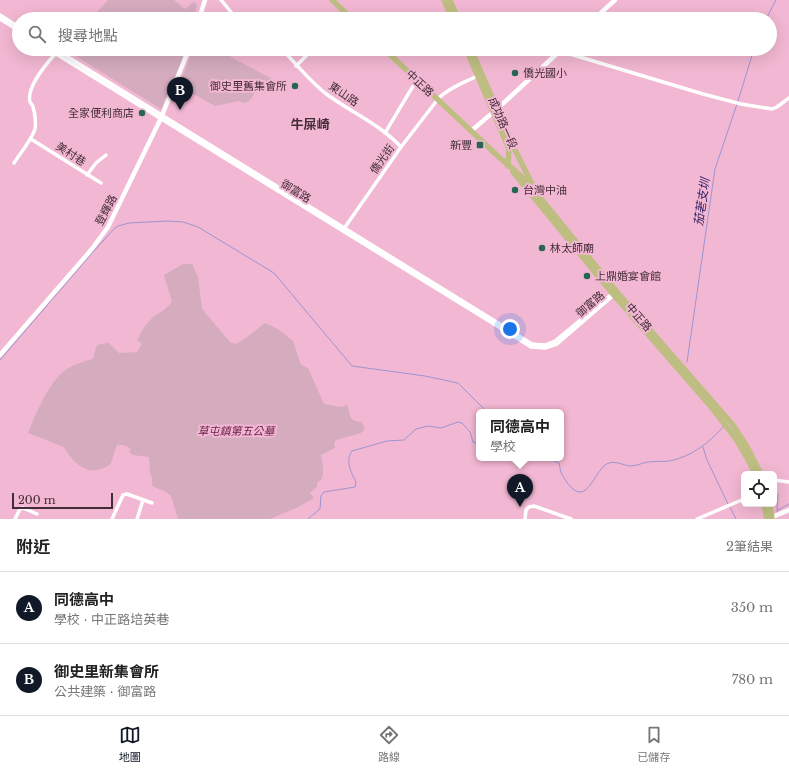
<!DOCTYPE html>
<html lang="zh-TW">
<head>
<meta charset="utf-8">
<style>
	body { margin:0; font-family:"Libre Baskerville","Noto Sans TC",serif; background:#f6f6f6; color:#222 }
	.controls { position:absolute; right:12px; bottom:12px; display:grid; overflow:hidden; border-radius:6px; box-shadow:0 4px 16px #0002 }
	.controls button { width:36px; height:36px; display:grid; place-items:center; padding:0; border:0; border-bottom:1px solid #e0e0e0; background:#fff; color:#222; font:20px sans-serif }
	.scale { position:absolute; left:12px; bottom:10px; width:101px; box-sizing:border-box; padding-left:4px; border:2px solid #432c37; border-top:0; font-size:11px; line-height:14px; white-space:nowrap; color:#432c37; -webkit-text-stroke:3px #f2b7d2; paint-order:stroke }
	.you { position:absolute; left:510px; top:329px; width:14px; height:14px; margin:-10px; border:3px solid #fff; border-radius:50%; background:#1a73e8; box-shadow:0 0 0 6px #1a73e833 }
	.badge { display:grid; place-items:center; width:26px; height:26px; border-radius:50%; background:#111827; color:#fff; font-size:13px; font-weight:700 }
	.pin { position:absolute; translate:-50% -33px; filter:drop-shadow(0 1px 2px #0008) }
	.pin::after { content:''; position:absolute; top:21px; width:14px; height:12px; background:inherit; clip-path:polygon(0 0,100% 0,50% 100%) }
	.popup { position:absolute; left:476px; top:409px; width:88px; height:52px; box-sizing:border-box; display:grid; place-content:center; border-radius:6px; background:#fff; filter:drop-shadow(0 1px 3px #0005); font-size:13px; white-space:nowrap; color:#767676 }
	.popup b { font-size:15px; color:#222 }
	.popup::after { content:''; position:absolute; left:50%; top:100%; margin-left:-8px; border:8px solid transparent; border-top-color:#fff }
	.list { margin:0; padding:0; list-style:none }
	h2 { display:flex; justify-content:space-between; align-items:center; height:52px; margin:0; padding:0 16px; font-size:17px }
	h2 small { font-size:13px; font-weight:400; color:#767676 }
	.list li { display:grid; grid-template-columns:26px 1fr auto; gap:12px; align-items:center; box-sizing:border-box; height:72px; padding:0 16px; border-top:1px solid #e0e0e0 }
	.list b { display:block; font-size:15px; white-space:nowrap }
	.list p { margin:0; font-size:13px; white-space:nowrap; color:#767676 }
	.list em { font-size:13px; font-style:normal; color:#767676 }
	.icon { flex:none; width:22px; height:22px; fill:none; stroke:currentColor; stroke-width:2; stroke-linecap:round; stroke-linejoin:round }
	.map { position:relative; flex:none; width:789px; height:519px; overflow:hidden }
	.search { position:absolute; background:#fff; box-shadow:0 4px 16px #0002; left:12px; right:12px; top:12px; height:44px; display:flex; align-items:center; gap:10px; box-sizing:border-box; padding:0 14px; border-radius:22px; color:#767676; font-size:15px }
	.sheet { height:196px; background:#fff }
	nav { display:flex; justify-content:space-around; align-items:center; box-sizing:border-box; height:56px; border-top:1px solid #e0e0e0; background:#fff; font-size:11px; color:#767676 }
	nav a { display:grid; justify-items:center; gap:2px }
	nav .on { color:#111827 }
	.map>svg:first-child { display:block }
	.green { fill:#d4acbe }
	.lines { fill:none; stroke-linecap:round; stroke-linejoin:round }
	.stream { stroke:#9c95d0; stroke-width:1 }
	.minor { stroke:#fff; stroke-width:3.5 }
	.tertiary { stroke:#fff; stroke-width:4.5 }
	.primary { stroke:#bebe82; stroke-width:5.5 }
	.poi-dot { fill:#286653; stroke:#f2b7d2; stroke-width:1.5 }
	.labels { text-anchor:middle; stroke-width:4; stroke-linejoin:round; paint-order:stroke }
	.poi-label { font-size:11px; fill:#432c37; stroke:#f2b7d2; text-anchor:start }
	.street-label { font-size:11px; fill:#432c37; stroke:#f2b7d2 }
	.park-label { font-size:11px; font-style:italic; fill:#691e48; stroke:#f2b7d2 }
	.water-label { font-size:12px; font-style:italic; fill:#2f1d62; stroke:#f2b7d2 }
	.quarter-label { font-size:13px; font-weight:bold; fill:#432c37; stroke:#f2b7d2 }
</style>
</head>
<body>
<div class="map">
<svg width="789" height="519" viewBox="0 0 789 519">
	<rect width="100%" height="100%" fill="#f2b7d2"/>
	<path class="green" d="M108 0H174L185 9 194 2 197 5 194 19H87L97 12Z
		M67 49H185L181 63 161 109 66 50Z
		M196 49H221L231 57 282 84 276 92 260 84 250 100 245 103 238 101 215 106 179 86 192 51H195Z
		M183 264H192L198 277 202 309 230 342 236 344 246 338 265 323 278 329 293 341 301 365 308 368 324 404 342 407 347 405C352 416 347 420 361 422L364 426V430L361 433 336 440 334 443 335 448 321 455C322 464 327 478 317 483V487L310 493 314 498 296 508 270 519H178L171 496 166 492 152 486V478L150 473 149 457 133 455 129 452 131 449C127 446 123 444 117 445 114 451 113 458 111 463 109 466 104 468 101 469 85 475 71 460 64 447L28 433C35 415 50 379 67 369 75 364 84 361 93 359L96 347 100 344 109 343 119 353 137 352 142 344 137 340 144 327 153 317 164 310 172 302 164 275Z"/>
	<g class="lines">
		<path class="stream" d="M766 19 776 0
			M738 101 754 49
			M0 360 93 252 115 228 118 226 129 223 168 221 183 222 198 227 274 273 352 366 425 376 458 383 487 412
			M687 362 715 169 737 104
			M703 447 707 460 728 504
			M538 458 550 459 559 463C560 466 560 470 561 472 563 478 573 492 579 492 591 493 598 466 609 463 616 461 623 465 630 466 636 466 642 463 648 462 655 461 662 462 669 461 691 457 709 443 723 427
			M730 507 736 519
			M778 510 789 504
			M777 512 778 494
			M308 519 320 509 321 496 324 492 355 487 356 482C351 472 345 461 352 451L387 441 404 440 416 429 428 426 441 428 458 422 462 423 470 432 473 442 479 444"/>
		<path class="minor" d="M221 0 231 12 239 19
			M0 15 19 27
			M0 19 19 31
			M341 19 346 14
			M48 49 531 347 545 348 557 344 615 294
			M55 49 532 344 545 345 555 341 613 293
			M282 49C296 64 309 80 325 93 350 112 380 124 401 147
			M560 51 703 94 741 104 772 109 777 107 789 98
			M296 66 313 49
			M385 133C396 115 406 97 417 80
			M31 139 101 183
			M14 163C21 152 31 141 35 129 36 123 35 113 33 107 33 105 31 104 30 102 26 87 47 63 56 53
			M87 175 96 163 106 155
			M343 230 401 147 438 99C448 88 466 82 479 75
			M774 480 789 482
			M15 519 20 509 23 508 37 514
			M112 519 123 495 127 494 152 503
			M137 519 143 500
			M525 519 526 510 529 507 534 506 571 519
			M697 519 744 499"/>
		<path class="tertiary" d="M199 19 205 0
			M594 19 615 0
			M471 131 497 109 562 49
			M0 355 91 250 108 227 161 118 189 49
			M772 517 789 510"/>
		<path class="primary" d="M332 0 352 19
			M444 0 452 19
			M450 0 458 19
			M384 49 501 159 521 176 538 195 617 292 733 425 746 445 761 474
			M466 49 509 149 508 166
			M471 49 514 148 533 186
			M513 172 612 293 712 408 736 439 750 463 755 474
			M764 504 767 519
			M770 504 772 519"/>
	</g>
	<g class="poi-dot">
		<circle cx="515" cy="73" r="4"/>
		<circle cx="295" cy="86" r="4"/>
		<circle cx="142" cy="113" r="4"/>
		<rect x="476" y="141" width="8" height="8" rx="2"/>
		<circle cx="515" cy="190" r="4"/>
		<circle cx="542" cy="248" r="4"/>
		<circle cx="587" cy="276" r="4"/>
	</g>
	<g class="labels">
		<g class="poi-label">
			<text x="523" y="77">僑光國小</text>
			<text x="287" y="90" text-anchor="end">御史里舊集會所</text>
			<text x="134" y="117" text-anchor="end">全家便利商店</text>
			<text x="472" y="149" text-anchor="end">新豐</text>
			<text x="523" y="194">台灣中油</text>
			<text x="550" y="252">林太師廟</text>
			<text x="595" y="280">上鼎婚宴會館</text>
		</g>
		<g class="street-label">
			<text transform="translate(420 83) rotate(43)" y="4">中正路</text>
			<text transform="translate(344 94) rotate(34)" y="4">東山路</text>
			<text transform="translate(503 123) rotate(66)" y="4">成功路一段</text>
			<text transform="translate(71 154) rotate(33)" y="4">美村巷</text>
			<text transform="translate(382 159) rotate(-55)" y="4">僑光街</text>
			<text transform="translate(296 191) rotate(32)" y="4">御富路</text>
			<text transform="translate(106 210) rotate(-62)" y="4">登輝路</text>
			<text transform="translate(590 304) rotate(-40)" y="4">御富路</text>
			<text transform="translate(639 317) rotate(49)" y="4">中正路</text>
		</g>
		<g class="park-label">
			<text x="236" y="435">草屯鎮第五公墓</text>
		</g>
		<g class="water-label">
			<text transform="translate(702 202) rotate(-82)" y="4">茄荖支圳</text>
		</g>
		<g class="quarter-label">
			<text x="310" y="129">牛屎崎</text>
		</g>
	</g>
</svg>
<div class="controls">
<button><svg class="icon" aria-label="locate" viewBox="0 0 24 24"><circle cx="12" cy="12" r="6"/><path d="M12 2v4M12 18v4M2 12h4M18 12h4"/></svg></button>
</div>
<div class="scale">200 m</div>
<div class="you"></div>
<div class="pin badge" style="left:520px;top:507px">A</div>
<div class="popup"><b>同德高中</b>學校</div>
<div class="pin badge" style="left:180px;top:110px">B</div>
<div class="search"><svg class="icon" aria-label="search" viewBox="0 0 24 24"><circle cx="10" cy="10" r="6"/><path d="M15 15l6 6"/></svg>搜尋地點</div>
</div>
<section class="sheet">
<h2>附近<small>2筆結果</small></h2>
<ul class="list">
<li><span class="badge">A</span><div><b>同德高中</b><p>學校 · 中正路培英巷</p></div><em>350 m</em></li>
<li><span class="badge">B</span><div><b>御史里新集會所</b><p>公共建築 · 御富路</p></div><em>780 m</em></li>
</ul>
</section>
<nav>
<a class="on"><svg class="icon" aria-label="map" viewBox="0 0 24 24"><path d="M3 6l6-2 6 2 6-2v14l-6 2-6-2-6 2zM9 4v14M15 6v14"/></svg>地圖</a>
<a><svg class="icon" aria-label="directions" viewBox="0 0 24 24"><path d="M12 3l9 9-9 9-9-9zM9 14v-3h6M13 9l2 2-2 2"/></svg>路線</a>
<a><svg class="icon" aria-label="saved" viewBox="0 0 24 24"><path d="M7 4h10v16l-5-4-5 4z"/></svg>已儲存</a>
</nav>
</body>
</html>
